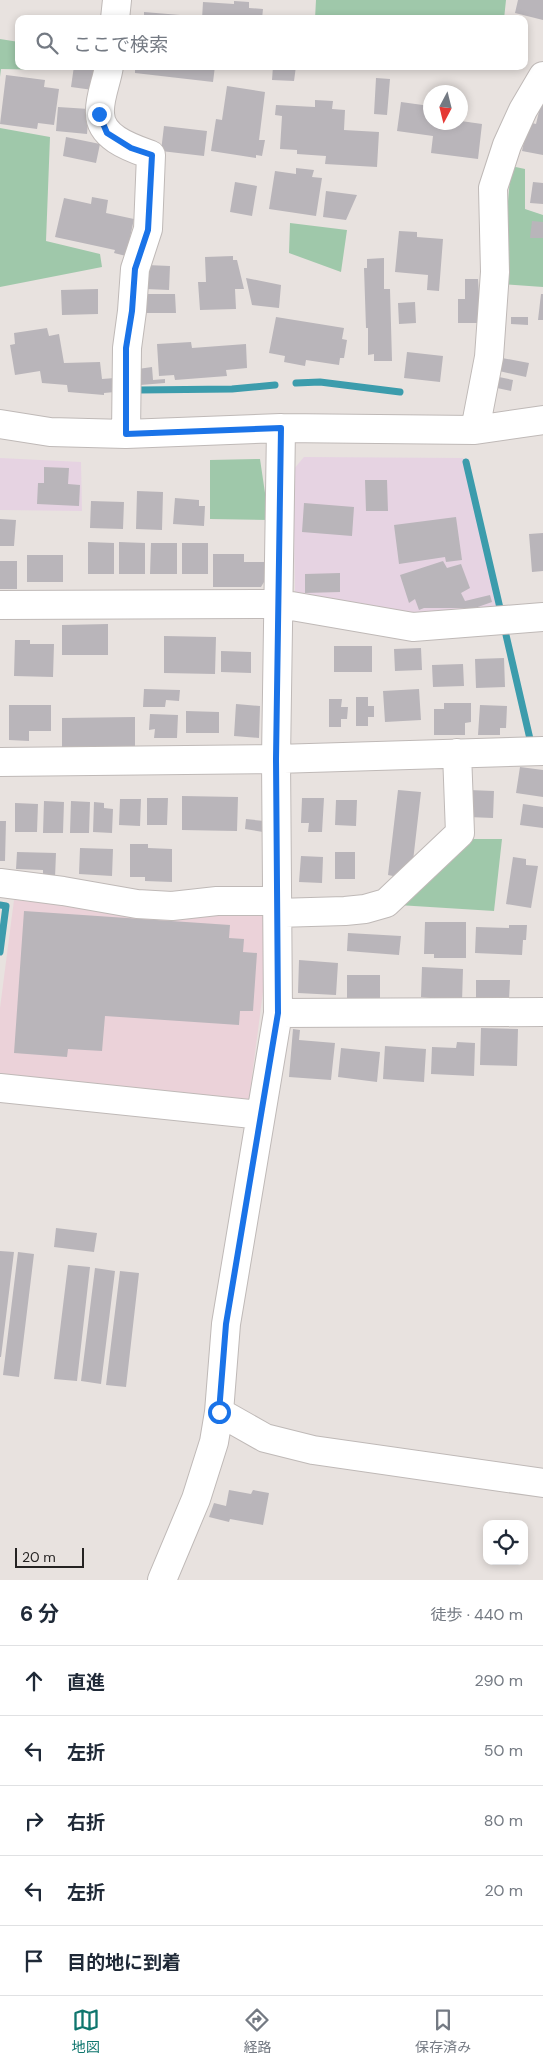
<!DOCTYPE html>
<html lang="ja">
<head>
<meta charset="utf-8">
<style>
	body { margin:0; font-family:"DM Sans","Noto Sans JP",sans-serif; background:#f2f2f3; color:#1f2937 }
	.controls { position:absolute; right:15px; bottom:15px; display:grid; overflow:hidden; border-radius:10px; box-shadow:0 2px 8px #0003 }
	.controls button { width:45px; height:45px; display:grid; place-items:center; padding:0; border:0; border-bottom:1px solid #e0e1e3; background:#fff; color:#1f2937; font:25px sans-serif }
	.compass { position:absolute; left:423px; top:85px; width:45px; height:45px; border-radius:50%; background:#fff; box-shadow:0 2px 8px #0003; rotate:187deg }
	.scale { position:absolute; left:15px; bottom:12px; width:69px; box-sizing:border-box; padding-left:5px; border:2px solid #252322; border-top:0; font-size:14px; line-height:18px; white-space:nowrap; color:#252322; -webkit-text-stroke:4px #e8e2df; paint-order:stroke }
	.stop { position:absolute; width:15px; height:15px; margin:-11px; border:4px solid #1a73e8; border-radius:50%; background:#fff }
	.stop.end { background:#1a73e8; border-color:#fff; box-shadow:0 1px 5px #0008 }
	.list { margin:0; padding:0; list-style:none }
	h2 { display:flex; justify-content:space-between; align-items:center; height:65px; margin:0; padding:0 20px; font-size:21px }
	h2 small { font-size:16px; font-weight:400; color:#747a83 }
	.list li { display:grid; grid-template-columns:32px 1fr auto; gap:15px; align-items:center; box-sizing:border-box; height:70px; padding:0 20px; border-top:1px solid #e0e1e3 }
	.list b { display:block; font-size:19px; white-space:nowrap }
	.list em { font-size:16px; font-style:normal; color:#747a83 }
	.icon { flex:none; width:28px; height:28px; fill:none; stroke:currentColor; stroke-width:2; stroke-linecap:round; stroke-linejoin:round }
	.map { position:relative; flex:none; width:543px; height:1580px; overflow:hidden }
	.search { position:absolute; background:#fff; box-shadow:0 2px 8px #0003; left:15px; right:15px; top:15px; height:55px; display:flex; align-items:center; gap:12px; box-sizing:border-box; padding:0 18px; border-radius:10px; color:#747a83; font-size:19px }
	.sheet { height:415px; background:#fff }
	nav { display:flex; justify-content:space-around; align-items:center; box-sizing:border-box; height:70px; border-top:1px solid #e0e1e3; background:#fff; font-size:14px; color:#747a83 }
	nav a { display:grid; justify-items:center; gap:2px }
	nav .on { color:#0f766e }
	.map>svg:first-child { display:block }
	.commercial { fill:#e6d3e2 }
	.industrial { fill:#ebd2d9 }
	.green { fill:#9fc8aa }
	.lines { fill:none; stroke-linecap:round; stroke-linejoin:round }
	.stream { stroke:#3c9cac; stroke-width:7 }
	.building { fill:#b9b5ba }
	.minor-casing { stroke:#bfb9b7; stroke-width:30 }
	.minor { stroke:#fff; stroke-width:28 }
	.route { stroke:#1a73e8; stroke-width:6 }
</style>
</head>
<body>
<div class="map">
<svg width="543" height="1580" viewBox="0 0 543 1580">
	<rect width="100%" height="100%" fill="#e8e2df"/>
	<path class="commercial" d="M304 457 463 458 500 610 413 617 295 595 293 470Z
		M0 458 81 462 82 511 0 510Z"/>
	<path class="industrial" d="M14 900 149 913 267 905 263 992 249 1099 0 1079V1008Z"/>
	<path class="green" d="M316 0H506L504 19H315Z
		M0 39 19 42V66H55L54 70 1 69 0 77Z
		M0 128 50 137 46 241 100 254 102 267 0 287Z
		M511 166 525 169V209L543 215V287L501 284Z
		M290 223 347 230 341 272 289 253Z
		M260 459 269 520 210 519V460Z
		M462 839H502L494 911 398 905Z"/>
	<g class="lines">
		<path class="stream" d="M296 383 320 382 400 392
			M139 390 232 389 275 385
			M466 462 500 608
			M506 635 530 739
			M0 905 6 906 0 952"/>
	</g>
	<path class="building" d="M518 0H543V20L515 13Z
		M234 1 249 2V8L263 9 262 19H202L203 2 234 4Z
		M144 12 180 15V19H144Z
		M74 66 96 68 93 90 71 87Z
		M126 66H215L213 82 135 73V69Z
		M273 66H296L294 81 272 80Z
		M6 75 45 80 44 87 59 89 54 125 38 123 37 129 0 124Z
		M376 78 390 79 387 115 374 114Z
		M227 86 265 92 259 140H265L262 156 256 155V158L211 151 216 119 222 120Z
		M315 100 333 101 332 109 345 110 344 130 379 132 377 167 325 164 326 156 297 154V150L280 149 282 116 275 115 276 105 315 107Z
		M401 102 430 106V122L461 121 482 124 478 159 431 153 433 136 397 131Z
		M541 103H543V155L522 151 528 122 536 124Z
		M58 107 89 109 87 134 56 131Z
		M164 126 207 131 204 156 161 151Z
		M66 137 100 144 96 163 63 156Z
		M296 168 314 170 312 177 322 178 316 216 269 209 275 171 296 174Z
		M235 182 257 186 252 216 230 212Z
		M533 182 543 183V204L530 203Z
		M326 191 357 195 346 220 323 217Z
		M92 197 108 200 106 213 134 219 126 256 114 253 115 250 55 237 64 198 91 204Z
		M532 221 543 222V238H530Z
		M399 231 417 232V237L443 239 439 291 427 290 428 275 395 272Z
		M233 256V260H237L244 289H235L236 309 200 310 198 282H206L205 257Z
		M384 258V289H390L392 361H374V354L368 355V328H366L364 268H367V259Z
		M147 265 170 266 169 290 146 289Z
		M246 278 281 285 279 308 252 305Z
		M465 279H478L481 323H458V299H465Z
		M98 289V314L62 315 61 290Z
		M144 294H175L176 313H145Z
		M541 294H543V320H538Z
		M415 302 416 323 399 324 398 303Z
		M276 317 344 328 342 339 347 340 344 358H340L339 365 306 360 305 366 284 362 285 356 269 353Z
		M511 317H528V325L511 324Z
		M47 328 49 336 59 334 64 363 100 362 102 379 115 378V392L104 393V395L68 392 67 385 42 383 40 371 15 375 10 345 15 344 14 333Z
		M191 342 192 348 246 344 247 368 226 370 227 376 175 380 174 375 159 376 157 344Z
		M407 352 443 356 440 382 404 378Z
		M502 358 529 363 526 377 499 371Z
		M152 367 153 380 165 379V383L140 385 138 369Z
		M499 377 513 380 511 391 497 388Z
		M44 467 69 468 68 484 80 485 79 506 37 504 38 483H44Z
		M365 480H387L388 511H366Z
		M137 491 163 492 162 530 136 529Z
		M175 498 199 500V506H205L204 526 173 524Z
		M91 501 124 502 123 529 90 528Z
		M304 503 354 507 352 536 302 532Z
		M456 517 462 560 446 562 445 557 399 564 394 525Z
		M0 519 16 520 14 546H0Z
		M543 533V571L532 572 529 534Z
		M88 542 114 543V574H88Z
		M119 542 145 543V574H119Z
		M151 543H177V574H150Z
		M182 543H208V574H182Z
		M213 554H244V562H264V582L261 587H213Z
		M27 555H63V582H27Z
		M0 561H17V589H0Z
		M443 561 447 568 461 564 470 588 461 593 465 601 490 595 492 602 475 608H424L419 610 415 599 409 603 400 575Z
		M340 573V592L305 593V574Z
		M108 624V655H62V625Z
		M164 636 216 637 215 674 164 673Z
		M15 640H30V644H54L53 677 14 676Z
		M334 646H372V672H334Z
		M421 648 422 670 395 671 394 649Z
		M221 651 251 652V673L221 672Z
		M504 658 505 687 476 688 475 659Z
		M463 664 464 686 433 687 432 665Z
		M144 689 180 690 179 701 166 700 165 707H143Z
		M419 689 421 720 385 722 383 691Z
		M356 697H368V706H374V717H368V726H356Z
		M329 699H342L341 707H348L347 719H341V727H329Z
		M444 703H471V722L465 723V735H434V709H444Z
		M236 704 260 706 259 738 234 736Z
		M9 705H51V731H29V741L9 740Z
		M480 705 507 706 506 728H500V735H478Z
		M186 711 219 712V733H186Z
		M150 714 178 715 177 738H154L155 729 149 730Z
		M135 717V746L62 747V718Z
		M520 767 543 770V797L516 793Z
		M398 790 421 792 413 861 398 877 388 875Z
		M469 790 494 791 493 818 468 817Z
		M182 796 238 797 237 831 182 830Z
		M147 798H168L167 825H147Z
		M302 798H324L322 832H308L309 823H301Z
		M120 799H141L140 826 119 825Z
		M336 800H357L356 826 335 825Z
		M44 801 64 802 63 833H43Z
		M71 801 90 802 89 833H70Z
		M94 802 104 803V808L113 809 112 833 93 832Z
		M15 803 38 804 37 832H15Z
		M523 804 543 807V828L520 825Z
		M246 819 264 821 263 832 245 829Z
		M0 821H6L5 861H0Z
		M130 844H148V848L172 849V882L145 881V877H130Z
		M80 848 113 849 112 876 79 874Z
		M17 852 56 853 55 878H43V870L16 869Z
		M335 852H355V879H335Z
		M301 856 323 857 322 883 299 882Z
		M513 857 526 859V865L538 866 531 908 506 904Z
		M24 911 230 925 229 938 244 939 243 952 257 953 253 1011H240L239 1025 105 1016 102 1051 68 1049 67 1057 14 1053Z
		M425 922H466V958H434V954H424Z
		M509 925H527L526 940H523L522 955 475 953 476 927 509 928Z
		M348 933 401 936 399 955 347 951Z
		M299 960 338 963 336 995 298 993Z
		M422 967 463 969 462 1002 429 1000 430 998 421 997Z
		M347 975H380V1001H347Z
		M476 980H510L509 1000H476Z
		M481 1028 518 1029 517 1066 480 1065Z
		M293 1029 300 1030 299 1040 335 1043 331 1080 289 1077Z
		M457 1042 475 1043 474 1076 431 1074 432 1047 456 1048Z
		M385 1046 426 1049 424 1082 383 1079Z
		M341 1048 380 1052 377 1082 338 1077Z
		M56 1228 97 1233 94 1252 54 1247Z
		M0 1251 14 1252 1 1357H0Z
		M18 1252 34 1254 19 1377 3 1375Z
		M68 1265 90 1267 77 1381 54 1379Z
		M95 1268 115 1271 101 1384 81 1381Z
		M120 1271 139 1273 126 1387 106 1385Z
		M229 1490 251 1494 253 1490 269 1493 263 1525 230 1519 229 1522 209 1517 214 1503 226 1506Z"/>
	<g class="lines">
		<g class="minor-casing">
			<path id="minor" d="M115 19 117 0
				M109 66C107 81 99 98 100 113 100 138 132 148 151 155L148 229 135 269 132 311 127 348 126 434
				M0 424 50 432 126 434 281 428 475 430 543 420
				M475 430 489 357 495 272 493 188 507 145 523 110 543 76
				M0 605 280 604 413 627 543 617
				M0 762 276 759 543 751
				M0 883 63 891 137 904 172 906 217 901H277
				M277 913 345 911 365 909 386 903 460 833 457 753
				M278 1013 543 1012
				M0 1088 261 1115
				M219 1412 265 1438 313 1450 543 1483
				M162 1580 196 1499 214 1442 219 1412 226 1324 278 1013 276 759 281 428"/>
		</g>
		<use href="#minor" class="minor"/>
	</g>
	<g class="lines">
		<path class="route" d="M99 114 107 133 131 148 152 155 148 230 135 269 132 311 126 348V434L281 428 276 759 278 1013 226 1324 219 1412"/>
	</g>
</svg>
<div class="controls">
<button><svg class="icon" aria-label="locate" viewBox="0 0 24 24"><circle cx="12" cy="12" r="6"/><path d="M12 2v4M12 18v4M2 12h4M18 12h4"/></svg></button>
</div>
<svg class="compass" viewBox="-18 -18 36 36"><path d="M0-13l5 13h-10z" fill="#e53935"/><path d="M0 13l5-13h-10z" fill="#747a83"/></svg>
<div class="scale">20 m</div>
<div class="stop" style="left:219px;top:1412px"></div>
<div class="stop end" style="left:99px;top:114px"></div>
<div class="search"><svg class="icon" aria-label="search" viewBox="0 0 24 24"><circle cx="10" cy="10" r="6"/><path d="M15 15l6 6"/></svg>ここで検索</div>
</div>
<section class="sheet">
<h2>6 分<small>徒歩 · 440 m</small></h2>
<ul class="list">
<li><svg class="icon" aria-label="ahead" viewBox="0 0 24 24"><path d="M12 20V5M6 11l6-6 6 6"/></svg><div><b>直進</b></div><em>290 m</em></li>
<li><svg class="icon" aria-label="left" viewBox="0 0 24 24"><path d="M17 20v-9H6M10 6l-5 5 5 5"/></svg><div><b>左折</b></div><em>50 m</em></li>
<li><svg class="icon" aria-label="right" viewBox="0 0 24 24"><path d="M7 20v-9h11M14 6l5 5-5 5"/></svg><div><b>右折</b></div><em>80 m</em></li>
<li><svg class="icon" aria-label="left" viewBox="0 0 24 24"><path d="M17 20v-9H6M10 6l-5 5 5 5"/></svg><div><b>左折</b></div><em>20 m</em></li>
<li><svg class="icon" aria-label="arrive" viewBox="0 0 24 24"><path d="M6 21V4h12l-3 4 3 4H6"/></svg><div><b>目的地に到着</b></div></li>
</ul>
</section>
<nav>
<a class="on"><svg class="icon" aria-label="map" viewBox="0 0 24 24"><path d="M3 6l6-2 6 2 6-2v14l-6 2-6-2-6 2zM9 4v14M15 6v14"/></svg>地図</a>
<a><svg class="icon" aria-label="directions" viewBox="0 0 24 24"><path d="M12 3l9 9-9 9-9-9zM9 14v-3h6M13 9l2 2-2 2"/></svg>経路</a>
<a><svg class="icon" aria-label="saved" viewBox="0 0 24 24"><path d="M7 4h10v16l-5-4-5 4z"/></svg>保存済み</a>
</nav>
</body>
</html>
